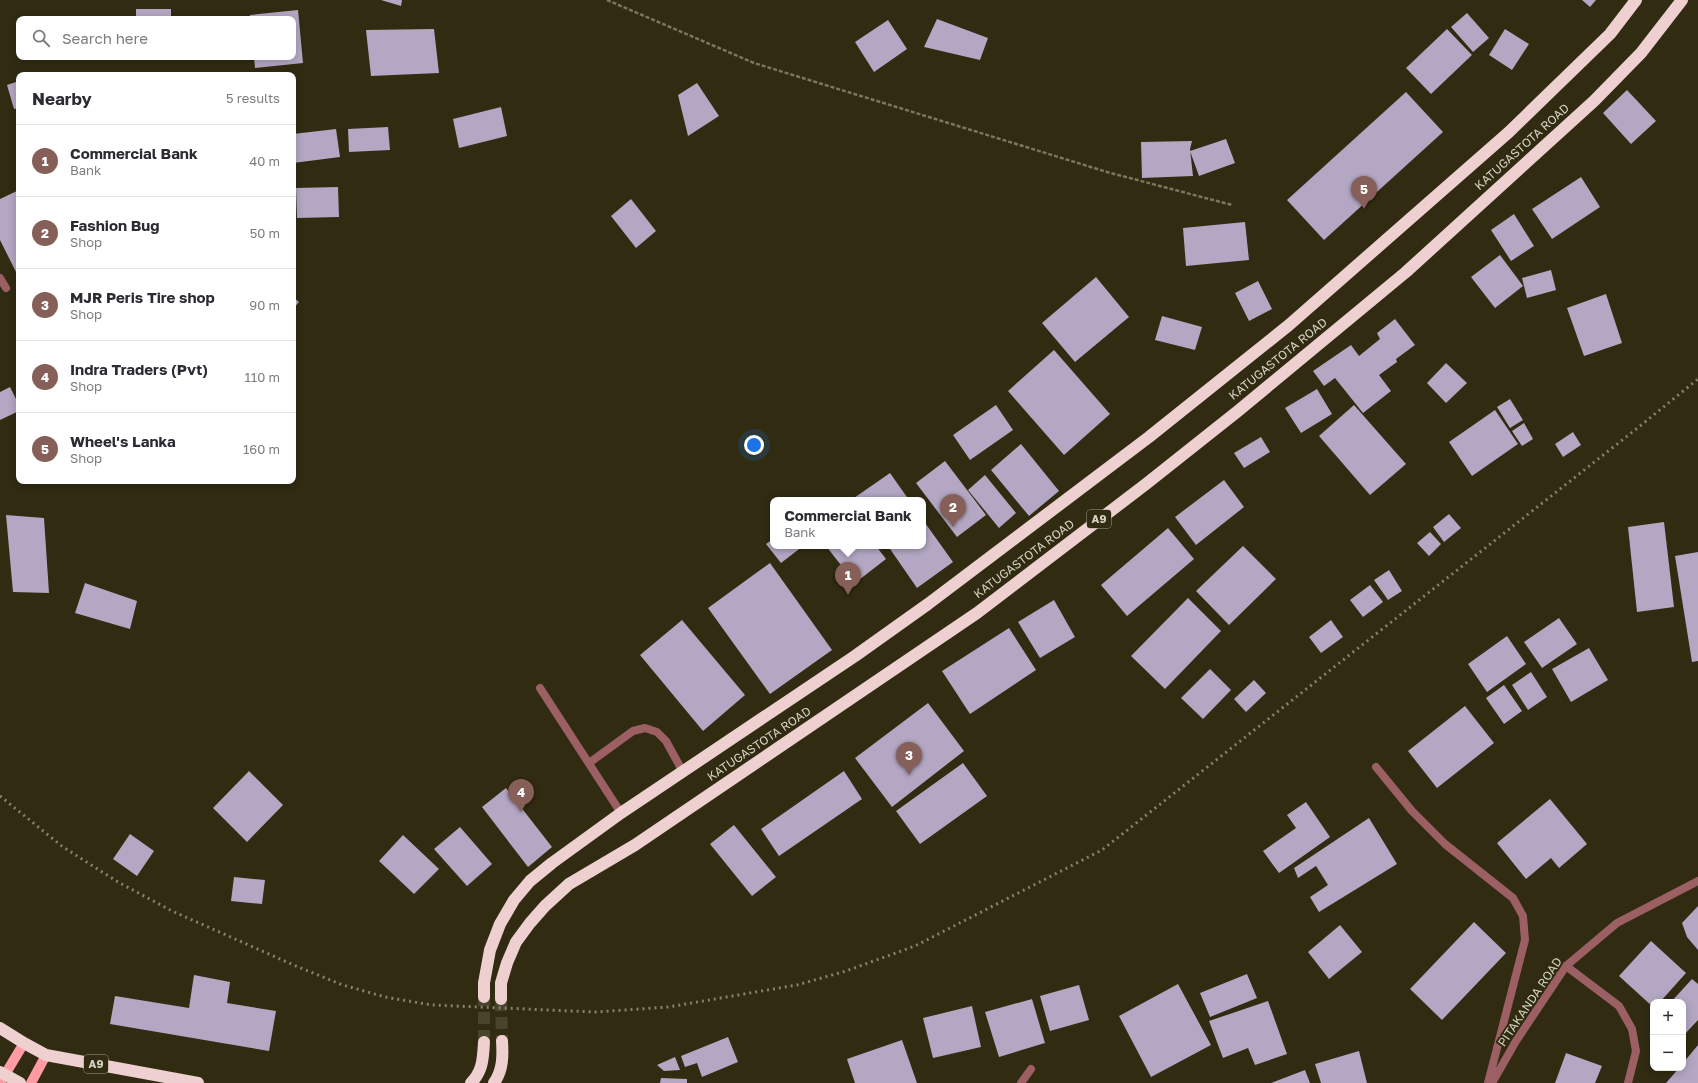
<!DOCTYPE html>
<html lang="en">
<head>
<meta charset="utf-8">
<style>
	body { margin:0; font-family:"Golos Text",sans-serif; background:#f2f2f3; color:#2b2b33 }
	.controls { position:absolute; right:12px; bottom:12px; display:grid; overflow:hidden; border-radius:8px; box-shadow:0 2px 10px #0003 }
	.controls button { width:36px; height:36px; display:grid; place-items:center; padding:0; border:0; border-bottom:1px solid #e1e1e2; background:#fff; color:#2b2b33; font:20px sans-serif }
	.you { position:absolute; left:754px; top:445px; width:14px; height:14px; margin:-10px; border:3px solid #fff; border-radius:50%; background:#1a73e8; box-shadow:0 0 0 6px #1a73e833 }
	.badge { display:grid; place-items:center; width:26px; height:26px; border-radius:50%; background:#855f58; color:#fff; font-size:13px; font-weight:700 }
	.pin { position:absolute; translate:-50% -33px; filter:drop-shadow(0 1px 2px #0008) }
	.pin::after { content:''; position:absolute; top:21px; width:14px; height:12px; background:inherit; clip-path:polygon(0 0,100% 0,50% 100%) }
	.popup { position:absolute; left:770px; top:497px; width:156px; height:52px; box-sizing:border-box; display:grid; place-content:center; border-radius:8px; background:#fff; filter:drop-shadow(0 1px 3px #0005); font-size:13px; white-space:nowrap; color:#7c7c81 }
	.popup b { font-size:15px; color:#2b2b33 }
	.popup::after { content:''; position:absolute; left:50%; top:100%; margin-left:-8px; border:8px solid transparent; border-top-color:#fff }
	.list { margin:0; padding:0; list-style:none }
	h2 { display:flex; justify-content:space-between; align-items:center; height:52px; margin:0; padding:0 16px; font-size:17px }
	h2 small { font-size:13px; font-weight:400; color:#7c7c81 }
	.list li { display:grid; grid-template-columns:26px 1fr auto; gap:12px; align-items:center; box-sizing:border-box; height:72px; padding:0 16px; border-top:1px solid #e1e1e2 }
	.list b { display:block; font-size:15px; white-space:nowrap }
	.list p { margin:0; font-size:13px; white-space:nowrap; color:#7c7c81 }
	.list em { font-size:13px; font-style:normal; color:#7c7c81 }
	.icon { flex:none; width:22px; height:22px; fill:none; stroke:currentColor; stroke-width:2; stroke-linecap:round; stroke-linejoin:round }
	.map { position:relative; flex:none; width:1698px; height:1083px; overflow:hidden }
	.search { position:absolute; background:#fff; box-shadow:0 2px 10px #0003; left:16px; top:16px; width:280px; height:44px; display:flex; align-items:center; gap:10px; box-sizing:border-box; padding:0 14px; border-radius:8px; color:#7c7c81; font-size:15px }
	.panel { position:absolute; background:#fff; box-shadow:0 2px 10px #0003; left:16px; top:72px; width:280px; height:412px; border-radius:8px }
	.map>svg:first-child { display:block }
	.building { fill:#b3a7c3 }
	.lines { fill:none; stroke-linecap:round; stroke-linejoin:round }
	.highway-tunnel { stroke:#49442c; stroke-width:12; stroke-dasharray:12 6; stroke-linecap:butt }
	.path { stroke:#7a7761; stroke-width:2.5; stroke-dasharray:4 2; stroke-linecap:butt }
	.lane { stroke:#9c6064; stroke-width:8 }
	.street { stroke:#9c6064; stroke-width:8 }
	.primary { stroke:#ff9ba3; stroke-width:10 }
	.highway { stroke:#efd0d1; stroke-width:12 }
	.rail { stroke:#86826d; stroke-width:3; stroke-dasharray:2 4; stroke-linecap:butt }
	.labels { text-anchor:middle; stroke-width:4; stroke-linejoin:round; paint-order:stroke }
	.shield { fill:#302b11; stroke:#a3a08d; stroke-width:1 }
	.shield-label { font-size:11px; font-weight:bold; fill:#d4d2c2 }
	.street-label { font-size:12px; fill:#d4d2c2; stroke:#302b11 }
</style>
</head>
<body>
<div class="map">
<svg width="1698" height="1083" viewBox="0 0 1698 1083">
	<rect width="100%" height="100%" fill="#302b11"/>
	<path class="building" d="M381 0H402L401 6Z
		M1582 0H1596L1590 7Z
		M136 9H171V19H136Z
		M298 10 303 63 255 68 254 57H293V19H250V15Z
		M1467 13 1489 38 1473 52 1451 27Z
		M937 19 988 38 980 60 924 47Z
		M888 20 907 49 874 72 855 42Z
		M434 29 439 73 371 76 366 30Z
		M1447 29 1472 55 1431 94 1406 68Z
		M1505 29 1529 44 1512 70 1489 55Z
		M217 72V75H203V74Z
		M19 81V108L14 109 7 85Z
		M697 83 719 116 688 136 678 95Z
		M1627 90 1656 121 1631 144 1603 113Z
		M1406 92 1443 132 1324 240 1287 200Z
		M501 107 507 136 459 148 453 119Z
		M388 127 390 150 349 152 348 129Z
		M336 129 340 157 293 163V134Z
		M1226 139 1235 163 1199 176 1190 151Z
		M1192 141 1190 149 1193 176 1142 178 1141 142Z
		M1581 177 1600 207 1552 239 1532 209Z
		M338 187 339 217 297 218 296 188Z
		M19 190V278L0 240V199Z
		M631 199 656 231 636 248 611 216Z
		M1514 214 1534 246 1511 261 1491 230Z
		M1245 222 1249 260 1186 266 1183 228Z
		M1500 255 1523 286 1495 308 1471 277Z
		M1551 270 1556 290 1527 298 1522 278Z
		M1096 277 1129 317 1075 362 1042 323Z
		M1258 281 1272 309 1249 321 1235 293Z
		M1606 294 1622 343 1584 356 1567 308Z
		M293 297 299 302 293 309Z
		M1162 316 1202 327 1195 350 1155 340Z
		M1395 319 1415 345 1396 359 1397 362 1379 375 1391 391 1363 413 1335 378 1324 386 1313 371 1351 345 1359 356 1380 339 1377 333Z
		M1054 350 1110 414 1064 455 1008 391Z
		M1446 363 1467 383 1446 403 1427 383Z
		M10 387 19 405V411L0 420V392Z
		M1317 389 1332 414 1301 433 1285 408Z
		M1510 399 1523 420 1510 428 1497 407Z
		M996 405 1013 430 970 460 953 435Z
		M1354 405 1406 464 1370 495 1319 436Z
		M1495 410 1518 444 1472 476 1449 442Z
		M1524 423 1533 439 1522 446 1512 431Z
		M1573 432 1581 445 1563 457 1555 444Z
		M1261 437 1270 452 1244 468 1234 453Z
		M1021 444 1059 491 1029 516 991 470Z
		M945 461 986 515 957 537 916 483Z
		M890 473 909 500H855L854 498Z
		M985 475 1016 513 999 528 968 490Z
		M1224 480 1244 507 1196 545 1175 517Z
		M1449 514 1461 528 1444 542 1433 527Z
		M6 515 44 518 49 593 13 592Z
		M923 520 953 562 917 588 888 546H923Z
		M1664 522 1674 607 1637 612 1628 527Z
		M1168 528 1194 559 1127 616 1101 585Z
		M1430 532 1441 544 1429 556 1417 543Z
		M773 539V546H803L781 563 766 544Z
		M826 546H876L886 559 855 583Z
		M1243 546 1276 579 1229 625 1196 591Z
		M1698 552V661L1692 662 1675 556Z
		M770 563 832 650 770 694 708 608Z
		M1389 570 1402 591 1388 600 1374 580Z
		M85 583 137 601 130 629 75 613Z
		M1370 585 1383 602 1363 617 1350 600Z
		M1188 598 1221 631 1165 689 1131 656Z
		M1054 600 1075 637 1040 658 1018 622Z
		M1559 618 1577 644 1542 668 1524 642Z
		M682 620 745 695 703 731 640 655Z
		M1331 620 1343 637 1321 653 1309 637Z
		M1009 628 1036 670 970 714 942 671Z
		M1507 636 1526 664 1487 692 1468 664Z
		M1589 648 1608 680 1571 702 1552 669Z
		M1210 669 1231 690 1203 719 1181 698Z
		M1531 672 1547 697 1528 710 1512 685Z
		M1254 680 1266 693 1246 712 1234 699Z
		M1504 685 1522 711 1504 724 1486 698Z
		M928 703 964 751 892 807 855 758Z
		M1465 706 1494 743 1437 788 1408 751Z
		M963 763 987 796 920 844 896 811Z
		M249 771 283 805 247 842 213 808Z
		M844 771 862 799 779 856 761 829Z
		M506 788 552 847 528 867 482 807Z
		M1550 799 1587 844 1559 868 1551 858 1526 879 1497 843Z
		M1306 802 1330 837 1279 873 1263 851 1296 828 1287 815Z
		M1369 818 1397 864 1319 912 1310 897 1328 885 1316 866 1298 878 1294 868Z
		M734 825 776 877 752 896 710 844Z
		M460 827 492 864 467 886 434 849Z
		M130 834 154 851 137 876 113 859Z
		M403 835 439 869 414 894 379 861Z
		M234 877 265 880 262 904 231 901Z
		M1698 906V950L1687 937 1682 923Z
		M1474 922 1506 953 1442 1020 1410 989Z
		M1340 925 1362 952 1329 979 1308 952Z
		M1651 941 1686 973 1660 1002H1653V1007L1619 976Z
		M1247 974 1257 998 1210 1017 1200 993Z
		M194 975 230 982 227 1003 276 1011 269 1051 110 1024 115 996 189 1008Z
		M1692 979 1698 984V1020L1683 1036V1002H1671Z
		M1178 984 1211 1045 1151 1077 1119 1016Z
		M1079 985 1089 1020 1050 1031 1040 996Z
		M1032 999 1045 1043 999 1057 985 1012Z
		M1268 1001 1287 1054 1255 1065 1248 1048 1223 1058 1209 1021Z
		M972 1006 981 1047 933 1058 923 1018Z
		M728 1037 738 1062 702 1077 697 1063 685 1067 681 1056Z
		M902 1040 917 1083H855L847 1059Z
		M1698 1045V1083H1666L1679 1068H1683V1063Z
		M1359 1051 1367 1083H1321L1315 1064Z
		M1566 1053 1602 1066 1595 1083H1555Z
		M675 1057 680 1070 664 1071 657 1065Z
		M1305 1070 1310 1083H1271Z
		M661 1078 687 1079V1083H660Z"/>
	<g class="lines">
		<path class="highway-tunnel" d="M501 999 502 1041
			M484 1042V997"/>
		<path class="path" d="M607 0 754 63 1107 172 1232 205"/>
		<path class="lane" d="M0 278 6 288
			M540 688 621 813
			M589 763 633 731 645 728 657 732 666 741 683 772"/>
		<path class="street" d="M1376 767 1412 811 1445 844 1513 898 1523 916 1525 940 1488 1083
			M1566 966 1619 1006 1632 1029 1636 1051 1628 1083
			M1021 1083 1031 1069
			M1492 1083 1516 1041 1566 966 1617 923 1698 881"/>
		<path class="primary" d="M0 1083 24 1043
			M31 1083 46 1055"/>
		<path class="highway" d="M484 997V983L490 950 500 924 514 900 530 881 552 863 621 813 855 656 928 604 1149 437 1289 325 1509 132 1610 34 1636 0
			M501 999V983L507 963 516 942 530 923 545 906 569 884 635 845 977 613 1146 484 1238 411 1406 272 1594 101 1641 53 1682 0
			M0 1028 24 1043 46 1055 198 1083
			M0 1072 20 1083
			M471 1083C483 1071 483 1058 484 1042
			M494 1083C503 1070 503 1056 502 1041"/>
		<path class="rail" d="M0 796 63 847 118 882 172 911 298 967 343 985 385 997 432 1005 596 1012 668 1007 797 985 846 971 915 946 1102 850 1640 426 1698 379"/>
	</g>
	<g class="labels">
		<g class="shield">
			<rect x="1087" y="510" width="24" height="18" rx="3"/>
			<rect x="84" y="1055" width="24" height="18" rx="3"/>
		</g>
		<g class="shield-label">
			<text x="1099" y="523">A9</text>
			<text x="96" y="1068">A9</text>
		</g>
		<g class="street-label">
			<text transform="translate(1522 147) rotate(-42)" y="4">KATUGASTOTA ROAD</text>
			<text transform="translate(1278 359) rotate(-39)" y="4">KATUGASTOTA ROAD</text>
			<text transform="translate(1024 559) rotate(-37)" y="4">KATUGASTOTA ROAD</text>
			<text transform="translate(759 744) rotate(-34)" y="4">KATUGASTOTA ROAD</text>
			<text transform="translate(1530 1002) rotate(-56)" y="4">PITAKANDA ROAD</text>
		</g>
	</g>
</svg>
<div class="controls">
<button>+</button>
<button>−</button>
</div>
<div class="you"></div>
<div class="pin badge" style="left:848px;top:595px">1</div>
<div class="popup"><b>Commercial Bank</b>Bank</div>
<div class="pin badge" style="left:953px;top:527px">2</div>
<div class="pin badge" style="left:909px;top:775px">3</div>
<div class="pin badge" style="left:521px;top:812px">4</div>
<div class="pin badge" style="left:1364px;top:209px">5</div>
<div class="search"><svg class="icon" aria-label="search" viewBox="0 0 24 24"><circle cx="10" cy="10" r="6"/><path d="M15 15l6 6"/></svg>Search here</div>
<section class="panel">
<h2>Nearby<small>5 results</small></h2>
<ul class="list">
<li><span class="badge">1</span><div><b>Commercial Bank</b><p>Bank</p></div><em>40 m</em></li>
<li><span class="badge">2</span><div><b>Fashion Bug</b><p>Shop</p></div><em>50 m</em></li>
<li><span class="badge">3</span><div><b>MJR Peris Tire shop</b><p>Shop</p></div><em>90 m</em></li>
<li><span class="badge">4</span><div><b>Indra Traders (Pvt)</b><p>Shop</p></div><em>110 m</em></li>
<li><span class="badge">5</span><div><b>Wheel's Lanka</b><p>Shop</p></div><em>160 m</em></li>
</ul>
</section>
</div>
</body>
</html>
